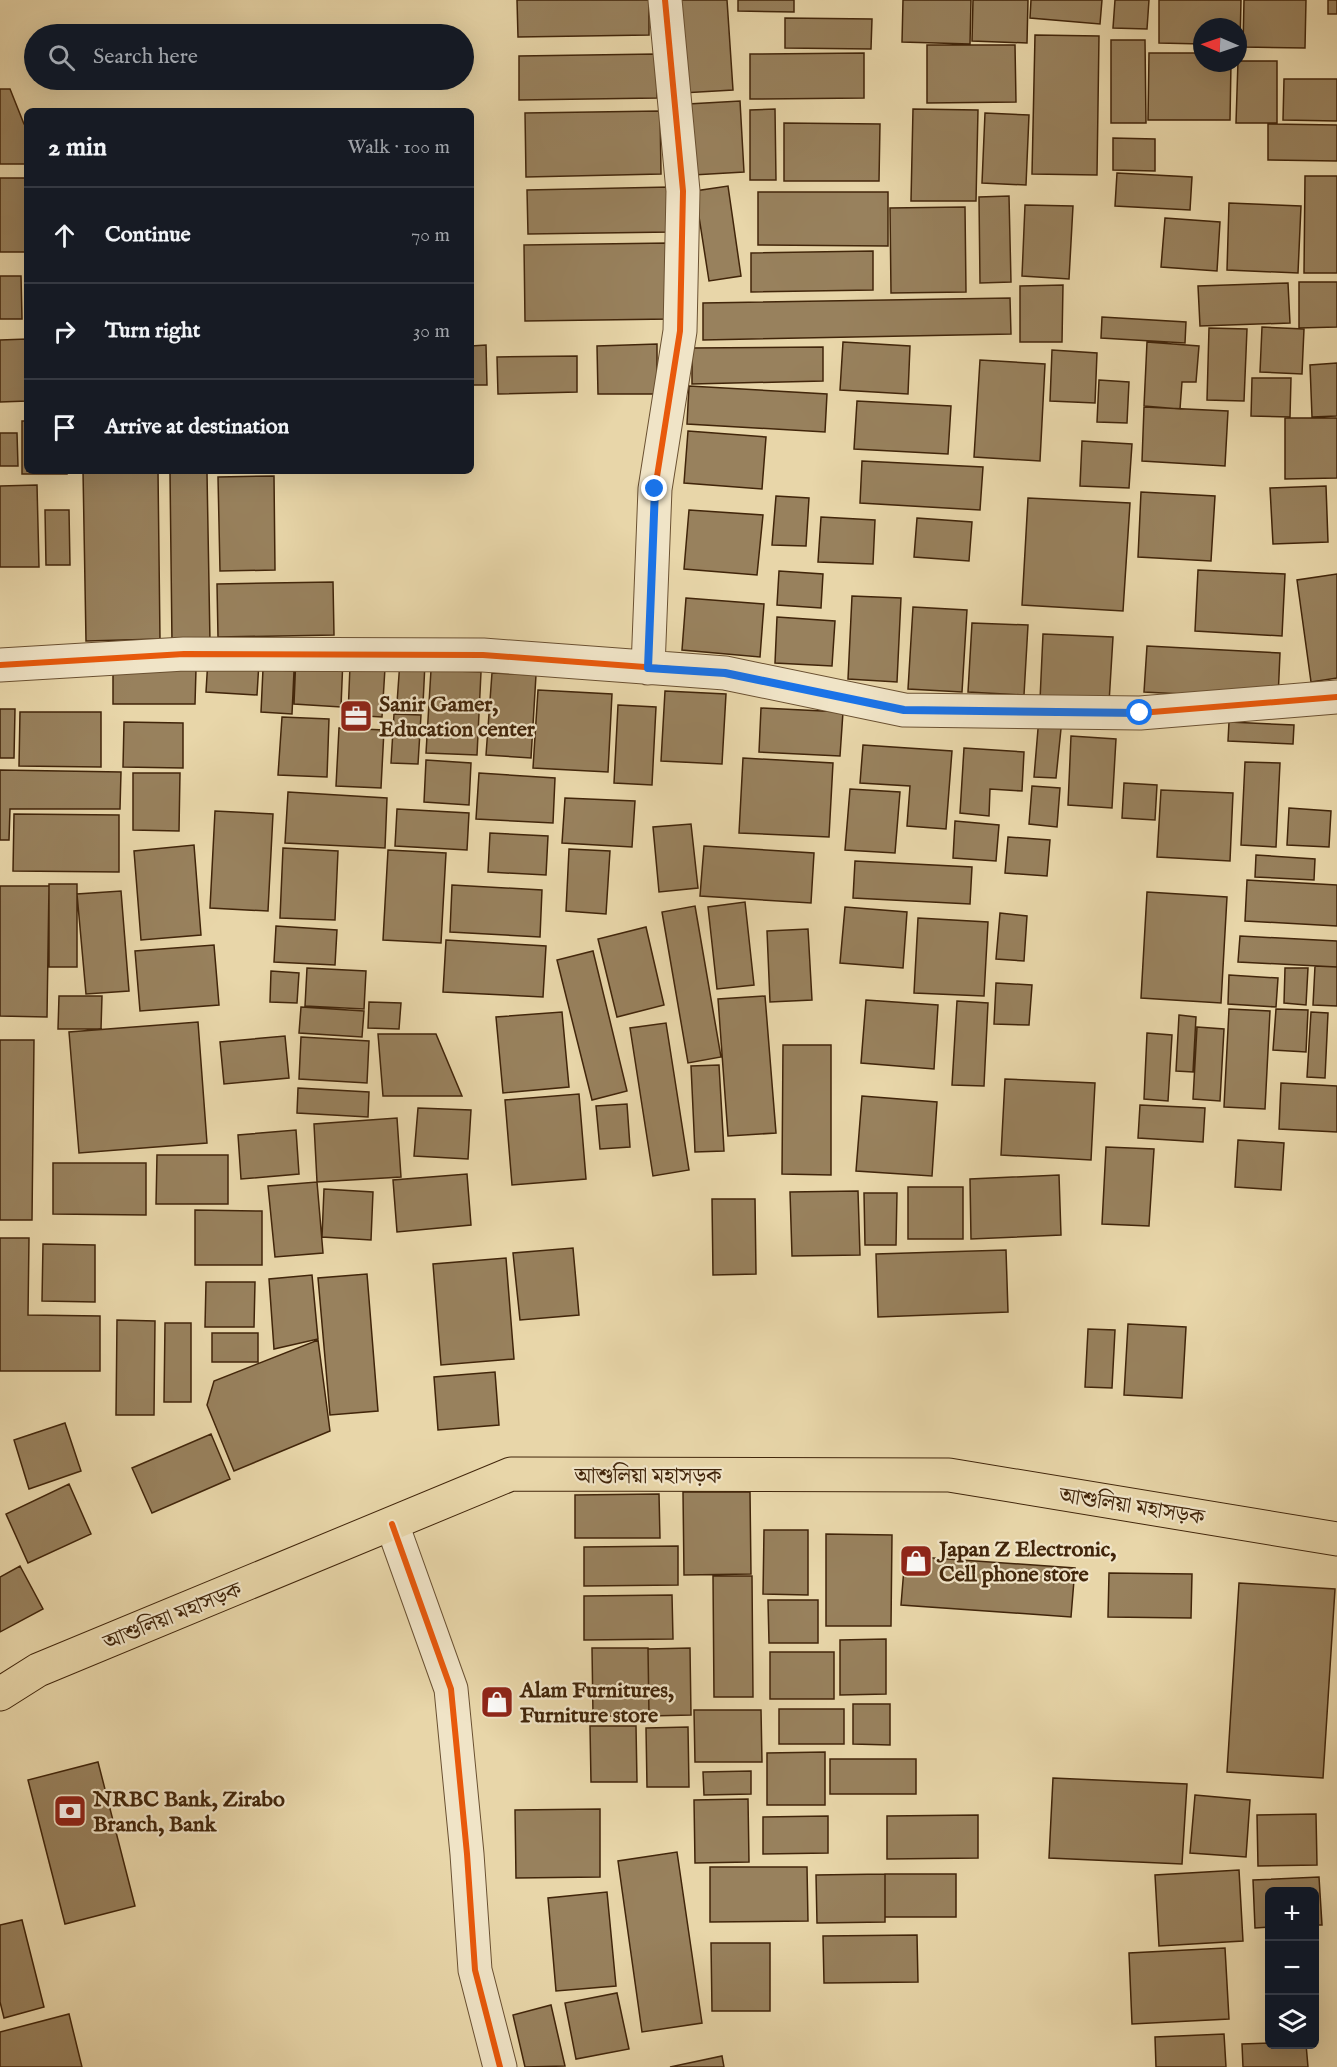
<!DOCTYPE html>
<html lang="en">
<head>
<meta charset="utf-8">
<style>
	body { margin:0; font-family:"IM FELL English","Noto Serif Bengali",serif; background:#242831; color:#f1f3f6 }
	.controls { position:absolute; right:18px; bottom:18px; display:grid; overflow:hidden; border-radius:9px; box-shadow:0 6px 24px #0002 }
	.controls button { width:54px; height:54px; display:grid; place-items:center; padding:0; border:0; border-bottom:2px solid #363941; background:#171b24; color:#f1f3f6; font:30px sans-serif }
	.compass { position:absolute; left:1193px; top:18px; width:54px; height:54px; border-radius:50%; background:#171b24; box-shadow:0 6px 24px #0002; rotate:272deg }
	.stop { position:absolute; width:18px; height:18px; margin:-14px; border:4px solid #1a73e8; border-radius:50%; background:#fff }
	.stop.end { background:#1a73e8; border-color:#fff; box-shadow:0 2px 6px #0008 }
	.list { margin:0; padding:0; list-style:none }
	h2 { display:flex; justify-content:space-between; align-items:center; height:78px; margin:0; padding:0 24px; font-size:26px }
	h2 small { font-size:20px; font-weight:400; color:#9ea1a6 }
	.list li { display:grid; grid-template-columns:39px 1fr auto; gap:18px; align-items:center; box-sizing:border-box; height:96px; padding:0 24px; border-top:2px solid #363941 }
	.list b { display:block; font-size:22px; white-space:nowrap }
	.list em { font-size:20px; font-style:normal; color:#9ea1a6 }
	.icon { flex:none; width:33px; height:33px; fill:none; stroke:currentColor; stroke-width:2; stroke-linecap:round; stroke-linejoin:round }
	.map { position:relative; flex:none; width:1337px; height:2067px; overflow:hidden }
	.search { position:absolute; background:#171b24; box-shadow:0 6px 24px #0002; left:24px; top:24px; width:450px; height:66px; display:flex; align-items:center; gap:15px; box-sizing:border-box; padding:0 21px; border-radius:33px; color:#9ea1a6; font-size:22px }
	.panel { position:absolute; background:#171b24; box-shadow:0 6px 24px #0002; left:24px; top:108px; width:450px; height:366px; border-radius:9px }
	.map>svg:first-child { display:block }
	.building { fill:#98815d; stroke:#41250a; stroke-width:1.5 }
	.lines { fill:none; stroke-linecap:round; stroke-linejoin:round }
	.street-casing { stroke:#6b5132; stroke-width:35 }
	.highway-casing { stroke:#41250a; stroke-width:35 }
	.street { stroke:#f0e4c7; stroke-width:33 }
	.highway { stroke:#e8d6a9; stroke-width:33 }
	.cycleway-casing { stroke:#f0e4c7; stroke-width:10 }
	.cycleway { stroke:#e8590c; stroke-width:6 }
	.route { stroke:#1a73e8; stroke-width:8 }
	.labels { text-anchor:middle; stroke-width:4.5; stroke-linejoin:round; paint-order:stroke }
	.poi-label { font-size:22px; font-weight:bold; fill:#41250a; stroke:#f0e4c7; text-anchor:start }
	.street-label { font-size:22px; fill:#41250a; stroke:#f0e4c7 }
</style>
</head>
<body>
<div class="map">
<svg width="1337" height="2067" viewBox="0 0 1337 2067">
	<rect width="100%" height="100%" fill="#e8d6a9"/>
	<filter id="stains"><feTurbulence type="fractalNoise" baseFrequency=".00333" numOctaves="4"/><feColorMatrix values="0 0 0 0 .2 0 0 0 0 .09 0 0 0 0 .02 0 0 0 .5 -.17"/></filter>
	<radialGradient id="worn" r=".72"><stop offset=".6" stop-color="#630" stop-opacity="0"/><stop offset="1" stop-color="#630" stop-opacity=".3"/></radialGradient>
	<path class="building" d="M517 0H649V35L518 37Z
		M675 0H727L733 90 682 93Z
		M738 0H794V12L738 11Z
		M903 0H971L970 44 902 42Z
		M973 0H1028L1027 43 972 41Z
		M1031 0H1102L1100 24 1030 18Z
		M1115 0H1149L1147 29 1113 28Z
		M1159 0H1241L1240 44H1238V27H1202V44L1159 43Z
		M1244 0H1306L1305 48 1243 47Z
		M1328 0H1337V14H1328Z
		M785 18 872 19 871 49 785 48Z
		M1035 35 1099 36 1097 175 1032 174Z
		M1111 40H1145L1146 123H1111Z
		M927 45H1015L1016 102 927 103Z
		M864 53V98L750 99V54Z
		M1149 53H1202V63H1231L1230 120H1148Z
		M656 54 657 98 519 100V56Z
		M1238 61H1277V123H1236Z
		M1284 79H1337V121L1283 120Z
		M0 89H10L24 124H27V164H0Z
		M740 101 744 172 693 175 688 104Z
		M775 109 776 180H750V110Z
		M913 109 978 110 976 201H911Z
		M660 111 661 174 526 177 525 113Z
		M985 113 1029 115 1026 185 982 183Z
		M784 123 880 124 879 181H784Z
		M1268 124 1337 125V161L1268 160Z
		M1113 138 1155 139V171L1113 170Z
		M1117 173 1192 177 1190 210 1115 206Z
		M1305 176H1337V273H1304Z
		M0 178H27V252H0Z
		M728 186 741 276 709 281 695 191Z
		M670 187 671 232 528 234 527 190Z
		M758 192H888V246L758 245Z
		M1009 196 1011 282 980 283 979 197Z
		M1229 203 1301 206 1298 273 1227 270Z
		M1025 205 1073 206 1069 279 1022 276Z
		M965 207 966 292 891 293 890 208Z
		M1165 218 1220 222 1217 271 1161 267Z
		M669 243 670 319 525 321 524 245Z
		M873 251V290L751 292V253Z
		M0 276H21L22 319H0Z
		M1299 282H1337V327L1299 328Z
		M1288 283 1290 323 1200 326 1198 286Z
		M1063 285 1062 342H1020V286Z
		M1010 298 1011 334 703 340V303Z
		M1102 317 1186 322 1185 343 1101 338Z
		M1262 327 1304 329 1302 374 1260 372Z
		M1209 328 1247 329 1244 401 1207 400Z
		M27 339V401L0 402V340Z
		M843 342 910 346 908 394 840 390Z
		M1147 342 1199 346 1196 382H1182L1180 409 1144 406Z
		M657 344V394H598L597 346Z
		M486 345 487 385H471V346Z
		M823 347V381L692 384V348Z
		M1052 350 1097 353 1095 403 1050 401Z
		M577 356V392L498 394 497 357Z
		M980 360 1045 364 1040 461 974 457Z
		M1337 363V416L1312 417 1310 365Z
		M1252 378H1291L1290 417 1251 416Z
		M1099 380 1129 382 1127 423 1097 422Z
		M689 386 827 394 825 432 687 424Z
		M857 401 951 406 948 454 854 449Z
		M1144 407 1228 411 1225 466 1142 461Z
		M1285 418H1337V478L1285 479Z
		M22 421H27V471H67V474H22Z
		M688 431 766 437 762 489 684 483Z
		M0 433H17L18 466H0Z
		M1082 441 1132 444 1129 488 1080 486Z
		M862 461 983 467 980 510 860 503Z
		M83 471H158L160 639 86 641Z
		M170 473H207L210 642 172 643Z
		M274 476 275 570 220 571 218 477Z
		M37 485 39 567H0V486Z
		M1326 486 1328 542 1273 544 1270 488Z
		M1141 492 1215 496 1211 561 1138 557Z
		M776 496 809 498 806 546 772 545Z
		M1028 498 1130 503 1123 611 1022 605Z
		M45 510H69L70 565H46Z
		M689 510 763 515 757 575 684 569Z
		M821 517 875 520 873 564 818 562Z
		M917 518 972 522 969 561 914 557Z
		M1198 570 1285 574 1282 636 1195 631Z
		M779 571 823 574 821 608 777 605Z
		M1337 574V678L1311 682 1297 580Z
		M333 582 334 635 218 637 217 584Z
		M852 596 901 598 897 682 848 679Z
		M686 598 764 604 760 657 682 650Z
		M913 607 967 610 962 692 908 689Z
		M777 617 835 621 832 666 775 663Z
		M972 623 1028 625 1024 695 968 692Z
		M1043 634 1113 637 1109 703 1040 700Z
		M1147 646 1280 653 1278 699 1144 692Z
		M296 655 343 658 341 707 294 704Z
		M208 659 259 662 257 695 206 692Z
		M400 661 425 663 423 704 397 703Z
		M350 666 385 668 382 717 348 715Z
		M113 669H196L195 704H113Z
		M263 669 294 671 292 714 261 712Z
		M431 670 481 672 477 755 426 753Z
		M492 673 536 675 531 758 486 755Z
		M538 690 612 694 608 772 533 768Z
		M665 691 726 694 722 764 661 761Z
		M618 705 656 707 652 785 614 783Z
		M761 708 843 712 840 756 759 752Z
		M0 709H15L14 758H0Z
		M20 712H101V767L19 766Z
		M394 714 421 715 418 764 391 763Z
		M282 717 329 719 327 777 278 775Z
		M1039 717 1062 719 1056 778 1034 777Z
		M124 722 183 723V768L123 767Z
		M1229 722 1294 725 1293 744 1228 741Z
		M339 728 384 730 381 788 336 786Z
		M1071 736 1116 739 1112 808 1068 805Z
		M863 745 952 751 946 829 907 826 910 786 860 783Z
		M964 748 1024 752 1022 791 990 789 989 816 960 813Z
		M743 758 833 763 829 837 739 833Z
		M426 760 471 763 469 805 424 802Z
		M1245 762 1280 763 1276 847 1241 845Z
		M0 770 121 772 120 809H10L9 840H0Z
		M133 773H180L179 831 133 830Z
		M479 773 555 778 553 823 476 819Z
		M1124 783 1157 785 1155 820 1122 818Z
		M1032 786 1060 788 1057 827 1029 824Z
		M850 789 900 792 895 853 845 850Z
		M1161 790 1233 793 1230 861 1157 857Z
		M288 792 387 798 385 848 285 843Z
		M565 798 635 801 632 847 562 843Z
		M1289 808 1331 811 1329 847 1287 845Z
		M397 809 469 813 467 850 395 846Z
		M215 811 273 814 268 911 210 908Z
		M14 814 119 815V872L13 871Z
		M955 821 999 825 996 861 953 858Z
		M691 824 698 888 659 892 653 827Z
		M490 833 548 836 546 875 488 872Z
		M1008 837 1050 840 1047 876 1005 873Z
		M194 845 201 935 141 940 134 851Z
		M704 846 814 853 811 903 700 896Z
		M283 848 338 851 335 920 280 918Z
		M569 849 610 851 606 914 566 911Z
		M388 850 446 853 441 943 383 940Z
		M1256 855 1315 859 1314 880 1255 877Z
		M855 861 972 867 970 904 853 898Z
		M1247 880 1337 885V926L1245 921Z
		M49 884H77V967H49Z
		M452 885 542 890 540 937 450 932Z
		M0 886H49L47 1017 0 1016Z
		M121 891 129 991 86 994 77 894Z
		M1147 892 1227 897 1221 1003 1141 998Z
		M745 902 754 985 717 989 708 907Z
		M695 906 721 1057 688 1063 662 912Z
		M845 907 907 912 903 968 840 963Z
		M1000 913 1027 916 1024 961 996 959Z
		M918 918 988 922 984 996 914 993Z
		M276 926 337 930 335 965 274 962Z
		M646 927 664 1005 617 1017 598 939Z
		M808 929 812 1000 770 1002 767 931Z
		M1240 936 1337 941V967L1238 962Z
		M446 940 546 946 543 997 443 992Z
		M214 945 219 1005 140 1011 135 951Z
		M593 951 627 1091 592 1100 557 960Z
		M1315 966 1337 967V1006L1313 1005Z
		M307 968 366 971 364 1009 305 1006Z
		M1285 968H1308L1306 1005 1284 1003Z
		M271 971 299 973 297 1003 270 1002Z
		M1229 975 1278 978 1276 1007 1228 1004Z
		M996 983 1032 985 1029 1025 994 1024Z
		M59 996H102L101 1029H58Z
		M765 996 776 1133 728 1136 718 999Z
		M866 1000 938 1005 934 1069 861 1063Z
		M957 1001 988 1003 984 1086 952 1085Z
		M369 1002 401 1003 399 1029 368 1028Z
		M301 1007 364 1011 362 1037 299 1033Z
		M1229 1009 1270 1011 1265 1109 1224 1107Z
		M1276 1009 1308 1010 1306 1052 1273 1050Z
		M562 1012 569 1087 503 1093 496 1017Z
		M1311 1012 1328 1013 1325 1078 1307 1077Z
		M1179 1015 1196 1017 1193 1072 1176 1071Z
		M198 1022 207 1143 79 1153 69 1032Z
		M666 1023 689 1170 653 1176 630 1028Z
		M1197 1027 1224 1029 1220 1101 1193 1099Z
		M1147 1033 1172 1035 1168 1101 1144 1099Z
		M378 1034H436L462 1096H383Z
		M285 1036 289 1078 224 1084 220 1042Z
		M301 1037 369 1041 367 1083 299 1079Z
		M0 1040H34L32 1220H0Z
		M783 1045H831V1175L782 1174Z
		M719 1065 724 1151 695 1152 691 1066Z
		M1005 1079 1095 1083 1091 1160 1001 1155Z
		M1281 1083 1337 1086V1132L1279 1129Z
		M298 1088 369 1092 368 1117 297 1113Z
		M579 1094 586 1179 512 1185 505 1100Z
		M862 1096 937 1102 932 1176 856 1171Z
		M627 1104 630 1147 600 1149 596 1106Z
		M1140 1105 1205 1108 1203 1142 1138 1138Z
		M418 1108 471 1110 468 1159 414 1156Z
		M397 1118 401 1177 317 1182 314 1124Z
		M296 1130 299 1174 241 1179 238 1135Z
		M1238 1140 1284 1143 1281 1190 1235 1187Z
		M1106 1147 1154 1149 1149 1226 1102 1224Z
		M157 1155H228V1204H156Z
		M53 1163H146V1215L53 1214Z
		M467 1174 471 1225 397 1232 393 1180Z
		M1059 1175 1061 1235 971 1239 970 1179Z
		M317 1182 323 1253 275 1257 268 1186Z
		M908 1187H963V1239H908Z
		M324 1189 373 1192 371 1240 322 1237Z
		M858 1191 860 1255 792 1256 790 1192Z
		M864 1193H897L896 1245H865Z
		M712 1199H755L756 1274 713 1275Z
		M195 1210 262 1211V1265H195Z
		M0 1238H29L28 1315 100 1316V1371H0Z
		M43 1244 95 1245V1302L42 1301Z
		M573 1248 579 1315 520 1320 513 1253Z
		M1006 1250 1008 1312 878 1317 876 1254Z
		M506 1258 514 1359 441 1365 433 1264Z
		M367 1274 378 1411 330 1415 318 1278Z
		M312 1275 318 1339 274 1349 269 1279Z
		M206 1282H255L254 1327H205Z
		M117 1320 155 1321 154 1415H116Z
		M165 1323H191V1402H164Z
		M1128 1324 1186 1327 1182 1398 1124 1395Z
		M1088 1329 1115 1330 1112 1388 1085 1387Z
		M212 1333H258V1362H212Z
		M318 1340 330 1431 234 1471 207 1405 214 1381Z
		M495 1372 499 1425 438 1430 434 1377Z
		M65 1423 81 1471 29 1489 14 1440Z
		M211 1434 230 1479 152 1513 132 1468Z
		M69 1484 91 1534 28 1563 6 1514Z
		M683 1492H750L751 1574 684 1575Z
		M659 1494 660 1538H575V1495Z
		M764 1530H808V1595L763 1594Z
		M826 1534 892 1535 891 1626H826Z
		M678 1546V1585L584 1586V1547Z
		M905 1556 1075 1568 1071 1617 901 1605Z
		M20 1566 43 1609 0 1632V1577Z
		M1109 1573 1192 1574 1191 1618 1108 1617Z
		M713 1576H752L753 1697H714Z
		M1239 1583 1335 1589 1323 1778 1227 1772Z
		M672 1595 673 1639 584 1640V1596Z
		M768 1600H818V1643H769Z
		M886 1639V1694L840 1695V1640Z
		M592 1648H648L649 1716H593Z
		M690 1648 691 1715 649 1716 648 1649Z
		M770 1652H834V1699H770Z
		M853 1704H890V1745L853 1744Z
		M779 1709H844V1744H779Z
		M694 1710H761L762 1762H695Z
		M590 1726H636L637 1782H591Z
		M688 1727 689 1787H647L646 1728Z
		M825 1752V1805H767V1753Z
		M830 1759H916V1794H830Z
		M98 1762 135 1906 65 1924 28 1780Z
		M751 1771V1794L704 1795 703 1772Z
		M1053 1778 1187 1784 1182 1864 1049 1858Z
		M1195 1795 1250 1800 1246 1857 1190 1853Z
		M748 1799 749 1862 695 1863 694 1800Z
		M600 1809V1877L516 1878 515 1810Z
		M1316 1814 1317 1865 1258 1866 1257 1815Z
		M978 1815V1858L887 1859V1816Z
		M828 1816V1853L763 1854V1817Z
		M677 1852 702 2023 642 2032 618 1861Z
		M710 1867H807L808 1921 710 1922Z
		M1239 1870 1243 1941 1159 1946 1155 1875Z
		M885 1874V1922L817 1923 816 1875Z
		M885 1874H956V1917H885Z
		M1319 1877 1322 1925H1314V1892H1270V1927L1255 1928 1253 1880Z
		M607 1892 616 1986 556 1991 548 1898Z
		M22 1920 44 2007 4 2018 0 2002V1925Z
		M917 1935 918 1982 824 1983 823 1936Z
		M711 1943H770V2011H712Z
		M1225 1948 1229 2019 1132 2024 1129 1953Z
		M617 1993 629 2049 576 2059 565 2003Z
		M551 2005 565 2066 525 2067 513 2015Z
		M69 2014 82 2067H0V2032Z
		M1224 2034 1226 2067H1156L1155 2037Z
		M1270 2043V2044H1306L1308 2067H1243L1242 2044Z
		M722 2056 724 2067H670Z"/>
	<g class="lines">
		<g class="street-casing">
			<path id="street" d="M0 665 184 654 483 655 725 673 904 710 1140 713 1337 697
				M648 668 655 489 680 331 683 191 665 0
				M392 1524 451 1689 467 1854 475 1970 500 2067"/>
		</g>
		<g class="highway-casing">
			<path id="highway" d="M0 1694 38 1670 511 1474 949 1475 1337 1539"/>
		</g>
		<use href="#street" class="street"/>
		<use href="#highway" class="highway"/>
		<g class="cycleway-casing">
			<path id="cycleway" d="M0 665 184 654 483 655 725 673 904 710 1140 713 1337 697
				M648 668 655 489 680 331 683 191 665 0
				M392 1524 451 1689 467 1854 475 1970 500 2067"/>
		</g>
		<use href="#cycleway" class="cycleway"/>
	</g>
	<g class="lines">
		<path class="route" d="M655 489 648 668 725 673 904 710 1140 713"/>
	</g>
	<defs>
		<g id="office-square" transform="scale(1.725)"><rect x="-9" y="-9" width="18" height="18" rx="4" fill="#8f2418" stroke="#f0e4c7"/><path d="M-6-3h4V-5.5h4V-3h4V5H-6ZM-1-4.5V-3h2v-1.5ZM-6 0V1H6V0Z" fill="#fff"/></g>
		<g id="shop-square" transform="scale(1.725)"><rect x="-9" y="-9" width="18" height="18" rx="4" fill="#8f2418" stroke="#f0e4c7"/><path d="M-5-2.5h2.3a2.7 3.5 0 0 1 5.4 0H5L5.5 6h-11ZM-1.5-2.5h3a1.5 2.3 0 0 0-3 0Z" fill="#fff"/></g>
		<g id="bank-square" transform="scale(1.725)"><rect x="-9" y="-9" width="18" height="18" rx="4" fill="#8f2418" stroke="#f0e4c7"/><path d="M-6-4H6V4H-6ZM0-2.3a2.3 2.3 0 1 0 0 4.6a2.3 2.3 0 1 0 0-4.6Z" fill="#fff"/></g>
	</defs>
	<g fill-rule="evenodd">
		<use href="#office-square" x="356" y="716"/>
		<use href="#shop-square" x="916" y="1561"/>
		<use href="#shop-square" x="497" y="1702"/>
		<use href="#bank-square" x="70" y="1811"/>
	</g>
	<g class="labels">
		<g class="poi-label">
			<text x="379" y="711">Sanir Gamer,<tspan x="379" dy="25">Education center</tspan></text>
			<text x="939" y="1556">Japan Z Electronic,<tspan x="939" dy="25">Cell phone store</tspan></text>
			<text x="520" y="1697">Alam Furnitures,<tspan x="520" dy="25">Furniture store</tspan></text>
			<text x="93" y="1806">NRBC Bank, Zirabo<tspan x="93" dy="25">Branch, Bank</tspan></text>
		</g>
		<g class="street-label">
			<text x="648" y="1483">আশুলিয়া মহাসড়ক</text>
			<text transform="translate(1132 1505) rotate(9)" y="8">আশুলিয়া মহাসড়ক</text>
			<text transform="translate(172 1615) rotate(-22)" y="8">আশুলিয়া মহাসড়ক</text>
		</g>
	</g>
	<rect width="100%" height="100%" filter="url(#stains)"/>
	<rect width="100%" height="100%" fill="url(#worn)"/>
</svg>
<div class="controls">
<button>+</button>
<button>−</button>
<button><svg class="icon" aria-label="layers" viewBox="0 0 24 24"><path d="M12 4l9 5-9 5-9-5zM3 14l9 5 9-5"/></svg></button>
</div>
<svg class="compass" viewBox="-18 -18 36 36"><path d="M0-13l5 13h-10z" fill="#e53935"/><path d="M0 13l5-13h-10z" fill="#9ea1a6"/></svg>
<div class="stop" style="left:1140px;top:713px"></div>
<div class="stop end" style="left:655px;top:489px"></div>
<div class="search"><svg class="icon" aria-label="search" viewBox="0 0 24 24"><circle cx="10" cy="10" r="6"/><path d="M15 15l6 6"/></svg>Search here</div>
<section class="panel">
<h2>2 min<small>Walk · 100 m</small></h2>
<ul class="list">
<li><svg class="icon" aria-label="ahead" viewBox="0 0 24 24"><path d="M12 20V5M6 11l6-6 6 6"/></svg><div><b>Continue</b></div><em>70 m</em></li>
<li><svg class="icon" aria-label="right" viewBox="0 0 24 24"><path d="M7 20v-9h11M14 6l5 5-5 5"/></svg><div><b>Turn right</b></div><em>30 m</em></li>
<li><svg class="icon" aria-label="arrive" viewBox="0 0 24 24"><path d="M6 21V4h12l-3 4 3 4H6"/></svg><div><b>Arrive at destination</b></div></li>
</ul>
</section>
</div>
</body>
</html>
